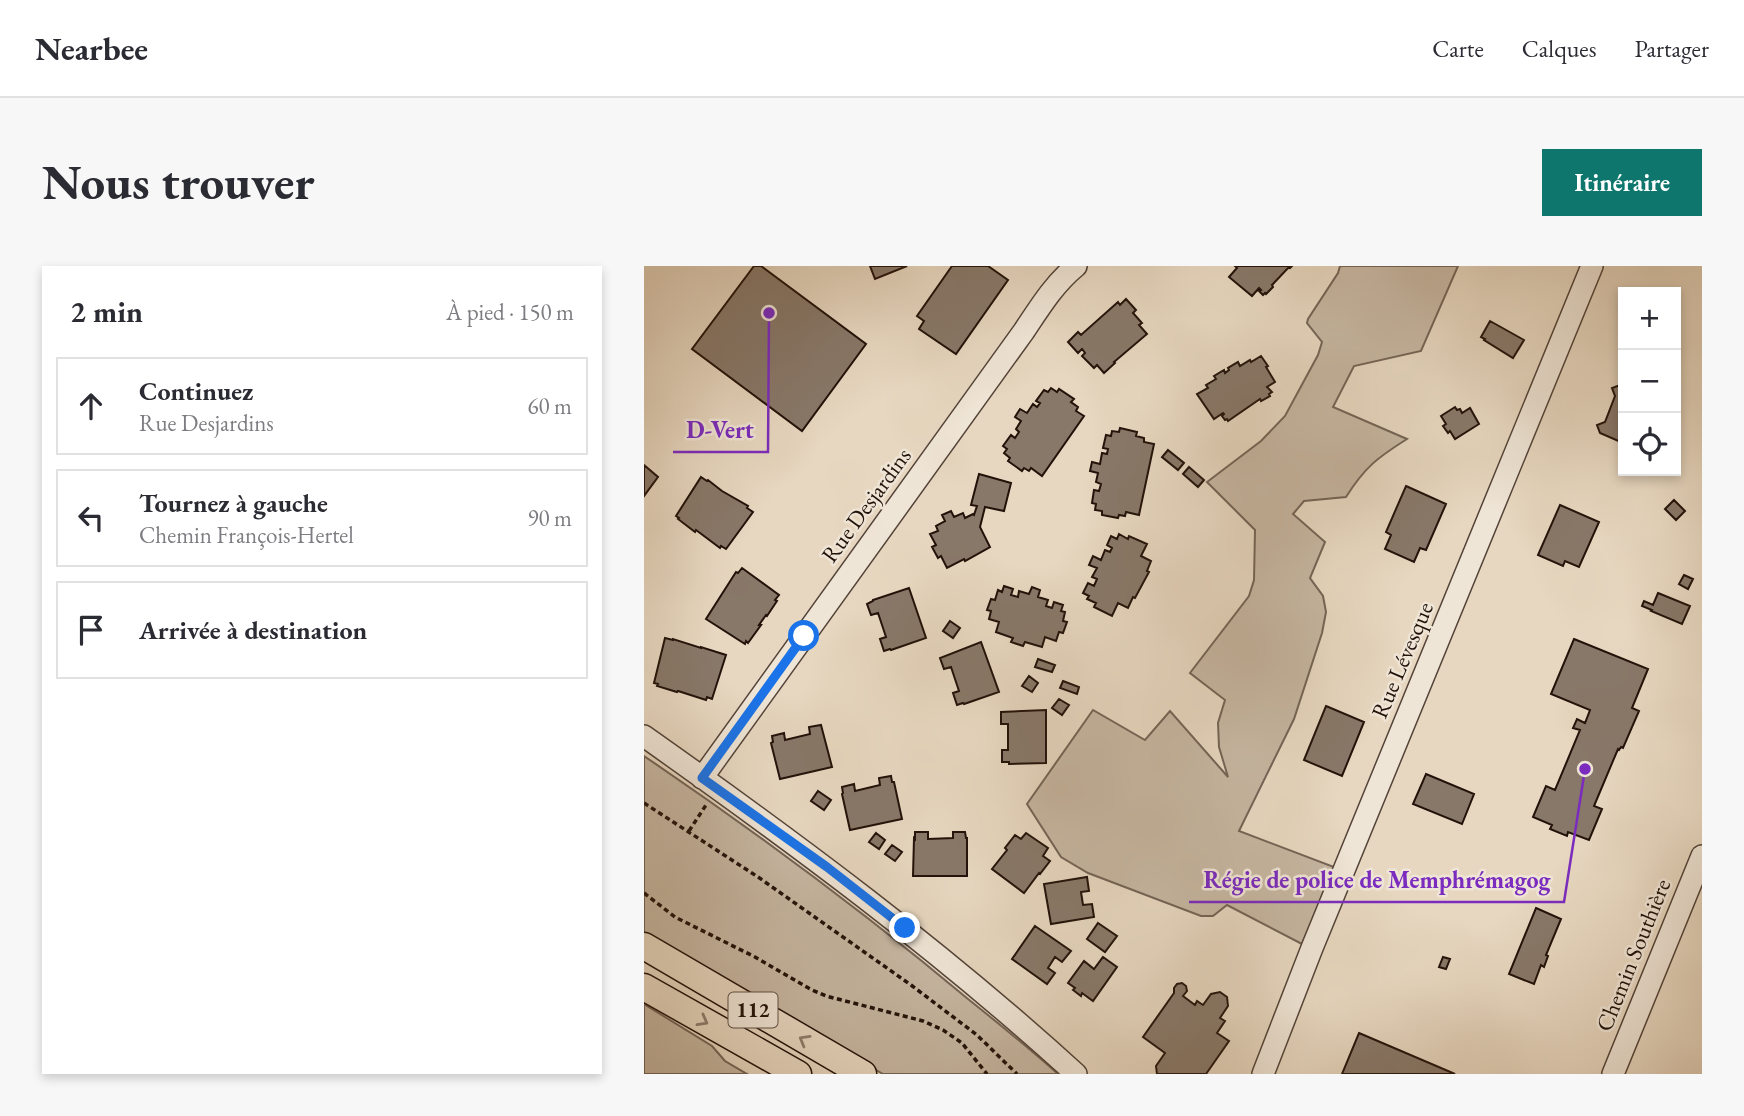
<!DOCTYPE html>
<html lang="fr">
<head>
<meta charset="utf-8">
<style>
	body { margin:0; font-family:"EB Garamond",serif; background:#f7f7f7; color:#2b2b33 }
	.controls { position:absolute; right:21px; top:21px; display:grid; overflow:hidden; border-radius:0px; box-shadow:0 4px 10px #0003 }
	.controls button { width:63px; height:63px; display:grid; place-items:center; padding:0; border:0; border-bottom:2px solid #e1e1e2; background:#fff; color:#2b2b33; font:35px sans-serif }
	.stop { position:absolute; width:21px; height:21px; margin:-16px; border:5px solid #1a73e8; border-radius:50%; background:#fff }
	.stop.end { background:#1a73e8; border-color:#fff; box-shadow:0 2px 7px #0008 }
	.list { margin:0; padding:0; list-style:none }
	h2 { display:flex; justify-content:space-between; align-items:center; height:91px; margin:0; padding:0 28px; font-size:30px }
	h2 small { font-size:23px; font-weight:400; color:#7c7c81 }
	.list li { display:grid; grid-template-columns:46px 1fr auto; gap:21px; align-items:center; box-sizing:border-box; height:98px; margin:0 14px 14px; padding:0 14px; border:2px solid #e1e1e2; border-radius:0px }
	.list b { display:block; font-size:26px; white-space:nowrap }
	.list p { margin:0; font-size:23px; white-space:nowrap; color:#7c7c81 }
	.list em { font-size:23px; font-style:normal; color:#7c7c81 }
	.icon { flex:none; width:38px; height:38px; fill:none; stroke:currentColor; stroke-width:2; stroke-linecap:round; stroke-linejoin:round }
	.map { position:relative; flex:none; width:1058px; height:808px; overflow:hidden; border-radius:0px }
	header { display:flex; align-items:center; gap:42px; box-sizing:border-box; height:98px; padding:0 35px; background:#fff; border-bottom:2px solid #e1e1e2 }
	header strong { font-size:33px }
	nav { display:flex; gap:38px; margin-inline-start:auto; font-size:24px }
	.intro { display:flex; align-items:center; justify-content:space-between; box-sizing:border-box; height:168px; padding:0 42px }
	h1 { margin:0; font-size:49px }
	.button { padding:18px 32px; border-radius:0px; background:#0f766e; color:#fff; font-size:24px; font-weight:700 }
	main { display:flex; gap:42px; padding:0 42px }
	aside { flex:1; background:#fff; border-radius:0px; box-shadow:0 4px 10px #0003 }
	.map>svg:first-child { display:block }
	.green { fill:#c6b6a1; stroke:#746456; stroke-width:2 }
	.building { fill:#887869; stroke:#22120a; stroke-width:2 }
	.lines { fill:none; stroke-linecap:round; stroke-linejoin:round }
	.minor-casing { stroke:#534338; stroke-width:24 }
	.major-casing { stroke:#22120a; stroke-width:29 }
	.path { stroke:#22120a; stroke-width:3.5; stroke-dasharray:5 3.5; stroke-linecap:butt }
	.minor { stroke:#efe5d6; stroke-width:21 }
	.major { stroke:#e7d7c0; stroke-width:26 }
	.oneway { stroke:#8e7e6e }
	.route { stroke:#1a73e8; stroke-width:9 }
	.labels { text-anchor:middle; stroke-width:5; stroke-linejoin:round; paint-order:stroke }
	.shield { fill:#efe5d6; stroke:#605147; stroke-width:2 }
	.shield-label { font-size:21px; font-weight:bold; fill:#22120a }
	.street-label { font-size:23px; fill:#22120a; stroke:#efe5d6 }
	.leader { fill:none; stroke:#7b2cbf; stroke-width:2.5 }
	.callout-dot { fill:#7b2cbf; stroke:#efe5d6; stroke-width:2.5 }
	.callout-label { font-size:24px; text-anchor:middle; font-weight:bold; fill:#7b2cbf; stroke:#efe5d6; stroke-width:5; stroke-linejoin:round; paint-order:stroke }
</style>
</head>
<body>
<header>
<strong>Nearbee</strong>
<nav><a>Carte</a><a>Calques</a><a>Partager</a></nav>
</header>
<div class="intro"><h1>Nous trouver</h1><a class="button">Itinéraire</a></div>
<main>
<aside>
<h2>2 min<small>À pied · 150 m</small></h2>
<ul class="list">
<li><svg class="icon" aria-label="ahead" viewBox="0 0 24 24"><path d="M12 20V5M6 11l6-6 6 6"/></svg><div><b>Continuez</b><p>Rue Desjardins</p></div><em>60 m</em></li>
<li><svg class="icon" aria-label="left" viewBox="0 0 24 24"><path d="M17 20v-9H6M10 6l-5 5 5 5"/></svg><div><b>Tournez à gauche</b><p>Chemin François-Hertel</p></div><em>90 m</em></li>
<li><svg class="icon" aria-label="arrive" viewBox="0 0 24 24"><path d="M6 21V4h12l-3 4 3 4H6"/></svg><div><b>Arrivée à destination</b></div></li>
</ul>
</aside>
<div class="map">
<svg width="1058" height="808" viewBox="0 0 1058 808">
	<rect width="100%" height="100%" fill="#e7d7c0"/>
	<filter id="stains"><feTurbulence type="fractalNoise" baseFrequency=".00286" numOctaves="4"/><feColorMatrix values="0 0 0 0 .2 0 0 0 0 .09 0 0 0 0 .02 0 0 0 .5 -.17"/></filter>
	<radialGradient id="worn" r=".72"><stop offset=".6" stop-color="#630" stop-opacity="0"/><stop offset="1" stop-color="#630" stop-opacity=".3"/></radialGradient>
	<path class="green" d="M696 0H814L777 85 710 100 689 141 763 173C733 192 721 201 702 231L660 235 649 248 681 276 666 312 679 330 682 346 678 367 650 453 595 565 690 601 658 678 583 639 569 650H557L444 607 417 591 383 538 449 444 501 474 526 445 584 511 575 481 574 457 581 434 546 407 605 330 610 314 611 264 563 216 617 175 641 150 674 89 678 76 663 57 664 53 694 7Z
		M0 490C112 566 220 646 324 733 354 757 385 782 414 808H239L0 670Z
		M0 738 68 780 81 795 103 808H0Z"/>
	<path class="building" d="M110 0H117L222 78 158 165 48 83Z
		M226 0H263L231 13Z
		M308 0H344L364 14 312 88 275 63 280 55 273 50Z
		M591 0H648L646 2 645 1 628 19 629 21 622 28 621 27 619 29 615 25 617 24 615 22 608 30 585 11 593 2Z
		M482 33 492 44 489 47 498 57 495 59 503 68 470 96 471 97 460 107 453 99 450 102 438 90 441 87 438 83 434 87 424 76 434 66 437 69 474 36 476 39Z
		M846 55 880 74 869 92 840 74 841 73 837 71Z
		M617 90 624 100 622 101 631 116 623 121 628 126 625 128 626 130 617 135 616 133 584 155 583 153 581 154 578 150 580 148 579 147 570 153 553 128 564 122 562 119 572 113 570 110 580 104 581 107 585 104 584 102 594 96 596 100 606 94 607 96Z
		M976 119 979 120V177L956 167 953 159 961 156 971 130 968 122Z
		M407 122 413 126 415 123 430 133 427 136 434 141 432 145 440 150 398 210 387 202 385 205 380 202 378 205 364 195 366 192 360 187 363 183 359 180 367 169 371 172 375 166 372 163 377 155 371 151 376 143 383 147 389 138 393 141 396 137 392 135 400 124 404 126Z
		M811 141 813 144 816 143 818 147 826 142 835 158 811 173 806 165 804 167 799 160 802 158 797 150Z
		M476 162 493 166 492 170 500 172V176L510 178 495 249 482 246 481 250 475 249 474 252 458 249V245L451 244 452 238 448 237 450 224 455 225 457 218 452 216 454 207 446 205 448 196 456 198 458 187 463 188 464 183 459 182 462 169 467 170 468 165 475 166Z
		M524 184 540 197 534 204 518 191Z
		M0 199 14 211 0 230Z
		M545 201 560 214 554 221 539 208Z
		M335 208 367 217 360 245 341 241 336 261 346 281 321 295 320 293 303 302 297 290 294 292 288 281 292 279 286 268 294 265 292 260 301 255 298 249 307 245 310 251 319 247 321 252 329 248 330 249 333 240 327 239Z
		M57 211 63 215 64 214 78 225 104 240 103 242 109 246 82 283 77 280 76 282 52 264 51 266 34 253 35 252 32 250Z
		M762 220 802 238 782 284 776 282 770 296 741 283 747 269 742 266Z
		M1030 234 1041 245 1032 254 1021 243Z
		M916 239 955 256 935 301 921 295 919 300 894 289Z
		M475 268 484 273 485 270 503 278 497 290 507 295 503 305 505 306 491 332 489 331 484 342 474 337 468 350 450 341 452 337 443 333 445 330 439 327 444 317 450 320 453 313 448 311 453 302 445 299 449 290 457 294 461 284 466 286 468 282 463 279 467 270 473 273Z
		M98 302 135 329 131 334 133 335 123 350 122 349 115 359H117L104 377 102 375 101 378 62 353 92 306 94 307Z
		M1040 309 1049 313 1044 323 1035 318Z
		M360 320 369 323 367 329 374 331 375 325 385 328 388 321 396 324 394 331 404 334 402 340 408 342 410 336 419 339 417 345 421 346 419 355 423 356 419 367 415 366 412 375 401 371 398 381 381 376 379 380 367 376 369 372 352 366 355 356 345 353 347 345 343 344 347 333 351 334 354 324 358 326Z
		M265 322 282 372 247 384 246 383 240 385 236 373 242 371 234 347 227 349 223 338 229 335V334Z
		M1014 327 1046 340 1038 358 1007 345 1008 344 998 340 1000 335 1009 339Z
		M306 355 316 362 309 372 299 365Z
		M21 372 29 374V373L57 382V381L82 389 68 433 63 431 62 434 34 425 33 426 13 420 14 418 10 417Z
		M930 373 1004 403 988 442 995 445 979 482 977 481 975 484 974 483 950 540 958 543 945 574 924 566 923 570 906 563 908 559 889 551 902 520 911 524 936 464 929 462 933 453 941 457 946 444 907 428Z
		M337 376 355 426 320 438 319 437 313 439 309 427 315 425 307 401 300 403 296 392Z
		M394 393 411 399 408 406 391 401Z
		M385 410 394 417 388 426 378 420Z
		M419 415 435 421 433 428 416 422Z
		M415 433 425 439 418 449 408 442Z
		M682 440 720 456 698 510 660 494Z
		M402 444V497L365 498V496H358V484H364V458H357V446Z
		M177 459 188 501 136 513 127 477 129 476 128 470 140 467 141 474 166 468 165 461Z
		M782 508 830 528 818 558 769 538Z
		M247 510 248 516H250L258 553 206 564 198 528 199 527 198 521 210 518 211 525 236 519 235 512Z
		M174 525 187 534 180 544 167 535Z
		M271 566H284V573L309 572V566H321L322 572H323V610H269L270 572 271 573Z
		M232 567 241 574 235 583 225 576Z
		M382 567 404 582 399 590 406 595 396 608 395 607 380 627 348 603 363 584 361 582 371 569 377 573Z
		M248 579 258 586 251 595 241 588Z
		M443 611 445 625 437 626 439 639 448 638 450 651 407 658 400 618Z
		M892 642 917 653 902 689 904 690 900 701 897 699 890 718 865 708Z
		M454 657 473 670 461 686 443 673Z
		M391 660 427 685 418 696 411 691 404 702 411 707 403 718 368 693Z
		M459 691 473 701 449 735 438 727 437 730 429 724 431 722 424 717 440 695 450 703Z
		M799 691 806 693 802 703 795 701Z
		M538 717 542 720 543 725 539 730 551 739 553 735 559 739 567 728 576 726 583 731 584 740 576 752 581 755 573 767 585 775 562 808H513L512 800 521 787 499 771 530 727V722L533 718Z
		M715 767 811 808H698Z"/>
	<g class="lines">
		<g class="minor-casing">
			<path id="minor" d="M0 470C150 576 296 684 432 808
				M58 512 380 65C396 41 410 18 432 0
				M619 808 668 682 948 0
				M969 808 1058 590"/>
		</g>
		<g class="major-casing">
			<path id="major" d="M0 680 219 808
				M0 721 154 808"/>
		</g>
		<path class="path" d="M0 537 114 611 267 719 333 769 373 808
			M45 565 62 539
			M0 627 31 651 111 691 166 723 182 730 279 755 299 764 318 777 343 808"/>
		<use href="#minor" class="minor"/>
		<use href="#major" class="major"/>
	</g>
	<defs><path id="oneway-chevron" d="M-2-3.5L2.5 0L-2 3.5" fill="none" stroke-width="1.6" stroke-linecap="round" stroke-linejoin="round" transform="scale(1.75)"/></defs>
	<g class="oneway">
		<use href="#oneway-chevron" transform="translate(59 755) rotate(29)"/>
		<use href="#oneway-chevron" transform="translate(160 774) rotate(-150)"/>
	</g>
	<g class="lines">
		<path class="route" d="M160 370 58 512 183 601 261 662"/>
	</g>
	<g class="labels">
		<rect class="shield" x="84.5" y="726.5" width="49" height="35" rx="5"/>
		<g class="shield-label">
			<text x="109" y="751">112</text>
		</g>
		<g class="street-label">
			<text transform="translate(222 239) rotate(-54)" y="8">Rue Desjardins</text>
			<text transform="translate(758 394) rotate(-67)" y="8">Rue Lévesque</text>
			<text transform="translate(989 689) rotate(-68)" y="8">Chemin Southière</text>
		</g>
	</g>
	<path class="leader" d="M125 47L124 186H29M941 503L920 636H545"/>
	<g class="callout-dot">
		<circle cx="125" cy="47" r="7"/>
		<circle cx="941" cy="503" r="7"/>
	</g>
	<g class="callout-label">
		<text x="76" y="172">D-Vert</text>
		<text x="733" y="622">Régie de police de Memphrémagog</text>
	</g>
	<rect width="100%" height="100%" filter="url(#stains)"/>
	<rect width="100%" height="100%" fill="url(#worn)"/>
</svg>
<div class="controls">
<button>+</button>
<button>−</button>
<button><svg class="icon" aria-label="locate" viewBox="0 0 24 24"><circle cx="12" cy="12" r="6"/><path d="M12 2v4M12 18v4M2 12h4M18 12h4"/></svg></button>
</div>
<div class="stop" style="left:160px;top:370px"></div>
<div class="stop end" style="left:261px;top:662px"></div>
</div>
</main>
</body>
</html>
